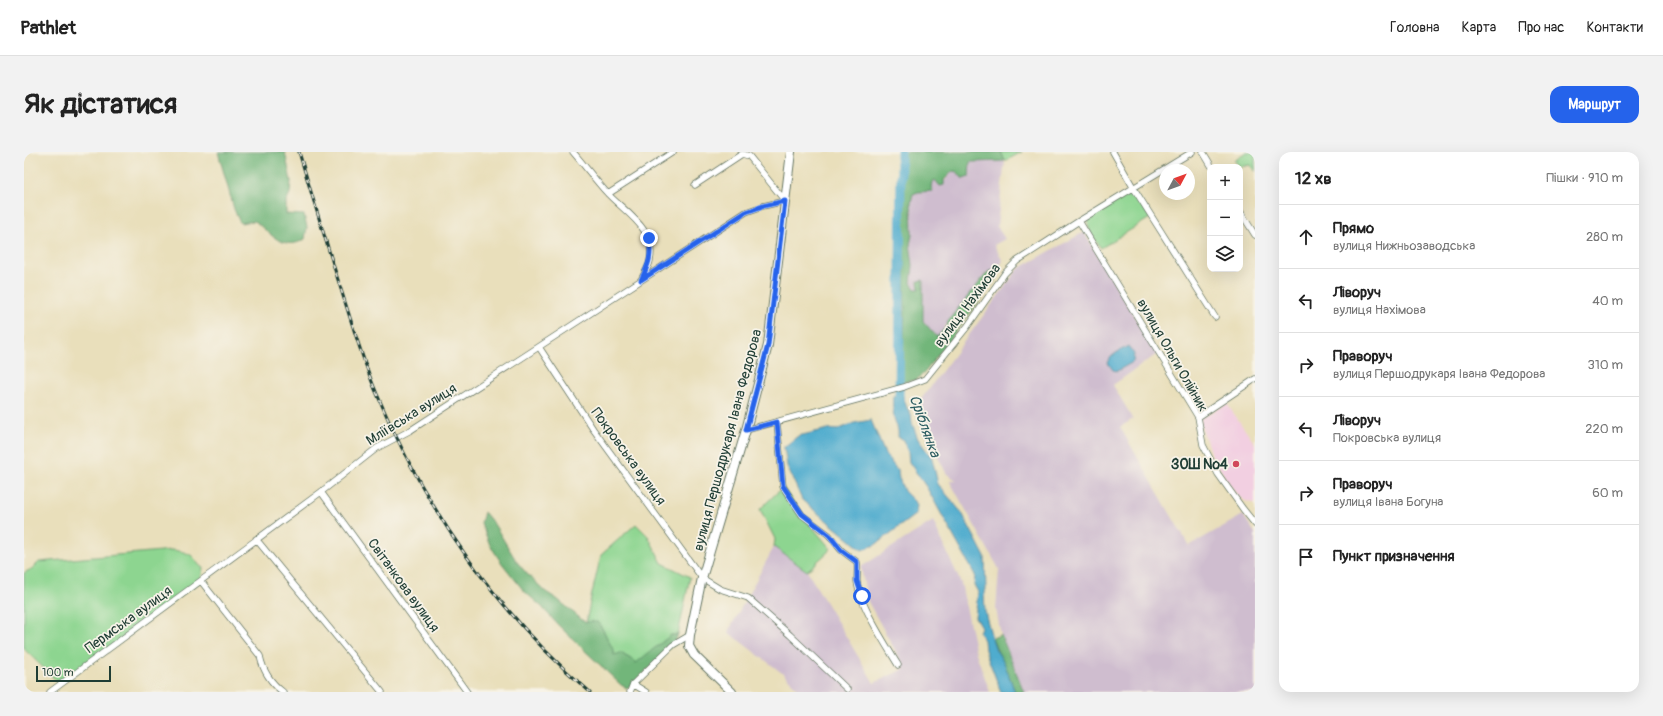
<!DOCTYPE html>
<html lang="uk">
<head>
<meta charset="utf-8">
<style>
	body { margin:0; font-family:Pangolin,sans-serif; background:#f2f2f2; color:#222 }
	.controls { position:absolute; right:12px; top:12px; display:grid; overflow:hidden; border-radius:8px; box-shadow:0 4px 16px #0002 }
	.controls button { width:36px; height:36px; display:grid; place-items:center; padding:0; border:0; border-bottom:1px solid #e0e0e0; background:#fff; color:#222; font:20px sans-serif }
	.compass { position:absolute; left:1135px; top:12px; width:36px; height:36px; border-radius:50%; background:#fff; box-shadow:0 4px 16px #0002; rotate:49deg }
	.scale { position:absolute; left:12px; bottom:10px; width:75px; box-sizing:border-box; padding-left:4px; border:2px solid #1f3d34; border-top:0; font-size:11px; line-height:14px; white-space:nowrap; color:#1f3d34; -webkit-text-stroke:3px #f7f3e8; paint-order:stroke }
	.stop { position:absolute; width:12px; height:12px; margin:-9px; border:3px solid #2563eb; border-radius:50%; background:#fff }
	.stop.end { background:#2563eb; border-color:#fff; box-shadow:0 1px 4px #0008 }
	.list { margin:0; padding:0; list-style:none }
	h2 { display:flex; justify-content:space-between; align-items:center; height:52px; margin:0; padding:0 16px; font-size:17px }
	h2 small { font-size:13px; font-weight:400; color:#767676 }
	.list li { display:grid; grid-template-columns:26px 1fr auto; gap:12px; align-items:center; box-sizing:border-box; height:64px; padding:0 16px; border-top:1px solid #e0e0e0 }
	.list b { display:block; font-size:15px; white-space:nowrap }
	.list p { margin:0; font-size:13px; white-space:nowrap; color:#767676 }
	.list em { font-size:13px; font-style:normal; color:#767676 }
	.icon { flex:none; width:22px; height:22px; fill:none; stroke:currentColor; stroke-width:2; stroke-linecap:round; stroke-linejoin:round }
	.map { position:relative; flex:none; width:1231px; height:540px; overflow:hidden; border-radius:12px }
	header { display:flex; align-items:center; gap:24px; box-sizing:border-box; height:56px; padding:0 20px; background:#fff; border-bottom:1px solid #e0e0e0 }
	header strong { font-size:19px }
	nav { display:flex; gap:22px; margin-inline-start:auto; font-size:14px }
	.intro { display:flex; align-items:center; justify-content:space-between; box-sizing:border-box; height:96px; padding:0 24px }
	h1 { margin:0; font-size:28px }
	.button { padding:10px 18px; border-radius:12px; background:#2563eb; color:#fff; font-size:14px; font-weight:700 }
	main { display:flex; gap:24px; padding:0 24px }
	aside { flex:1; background:#fff; border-radius:12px; box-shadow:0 4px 16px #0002 }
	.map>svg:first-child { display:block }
	.built { fill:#f2cfe1 }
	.industrial { fill:#cfbdcf }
	.green { fill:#8dd590; stroke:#568962 }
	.forest { fill:#72b67a; stroke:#487a57 }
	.water { fill:#50acce; stroke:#387481 }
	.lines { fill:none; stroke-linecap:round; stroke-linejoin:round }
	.river { stroke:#50acce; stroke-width:9 }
	.street-casing { stroke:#667663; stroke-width:7 }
	.secondary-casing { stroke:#667663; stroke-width:10 }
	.street { stroke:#fff; stroke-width:5.5 }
	.secondary { stroke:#fff; stroke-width:8 }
	.rail-casing { stroke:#1f3d34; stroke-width:3 }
	.rail { stroke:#f7f3e8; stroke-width:1.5; stroke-dasharray:4.5; stroke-linecap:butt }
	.route { stroke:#2563eb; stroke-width:5 }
	.poi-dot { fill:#d1495b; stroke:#f7f3e8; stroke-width:1.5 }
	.labels { text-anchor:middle; stroke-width:3.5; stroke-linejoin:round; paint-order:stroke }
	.street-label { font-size:14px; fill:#1f3d34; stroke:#f7f3e8 }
	.poi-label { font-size:14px; font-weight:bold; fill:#1f3d34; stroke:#f7f3e8; text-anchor:end }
	.water-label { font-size:15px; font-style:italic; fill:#2e5e62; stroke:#f7f3e8 }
</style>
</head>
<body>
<header>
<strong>Pathlet</strong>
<nav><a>Головна</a><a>Карта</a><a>Про нас</a><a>Контакти</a></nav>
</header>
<div class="intro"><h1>Як дістатися</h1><a class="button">Маршрут</a></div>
<main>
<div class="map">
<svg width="1231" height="540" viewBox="0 0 1231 540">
	<rect width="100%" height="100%" fill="#f7f3e8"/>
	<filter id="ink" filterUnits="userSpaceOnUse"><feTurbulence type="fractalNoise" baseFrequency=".025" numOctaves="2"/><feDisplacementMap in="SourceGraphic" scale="8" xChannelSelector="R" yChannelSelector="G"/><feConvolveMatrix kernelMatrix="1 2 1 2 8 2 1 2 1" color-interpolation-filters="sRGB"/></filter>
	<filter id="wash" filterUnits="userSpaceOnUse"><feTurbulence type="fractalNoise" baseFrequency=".012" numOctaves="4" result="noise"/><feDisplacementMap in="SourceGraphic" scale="16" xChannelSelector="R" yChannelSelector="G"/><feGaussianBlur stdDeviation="0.9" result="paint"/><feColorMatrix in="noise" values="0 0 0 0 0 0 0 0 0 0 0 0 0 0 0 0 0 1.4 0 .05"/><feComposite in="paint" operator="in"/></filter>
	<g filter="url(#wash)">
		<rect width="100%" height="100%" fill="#e9dfbb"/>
		<path class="built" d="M1203 252 1231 292V352L1219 348 1211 340 1201 325 1186 300 1177 273V266Z"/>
		<path class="industrial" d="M981 9 973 74 981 87 970 93 979 109 972 119 968 118 963 120 913 185 899 169V129L895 137H891L887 131 888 123 886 92 888 83 887 50 889 42 894 40 909 39 906 35 908 30 911 28 916 34 929 19 933 20 939 27 946 10Z
			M1060 80 1133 202 1089 233 1109 267 1096 275 1165 394 1219 363 1231 381V540H1000L977 483 972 457 975 417 925 328H933L928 326 922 321 897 270 895 260 898 246 994 117Z
			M909 369 937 431 952 501 966 540H778L758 521 704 480 750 395 783 419 850 531 880 517 876 507 843 448 837 415Z"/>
		<path class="green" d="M977 0H998L981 9Z
			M1222 0H1231V20L1226 13 1216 15 1210 8Z
			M1109 38 1126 66 1077 96C1070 86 1060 76 1066 64Z
			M759 335 778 363 807 397 783 419 750 395 751 387 736 357Z
			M612 372 624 384 638 411 666 425 654 483H647L612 512C609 507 602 505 597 501L590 504V498C583 489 581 478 573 470L562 471 566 450 577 403Z
			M148 398C155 399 165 400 170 406 173 410 175 414 179 416L177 429 36 532 0 497V421L9 416 15 410Z"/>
		<path class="forest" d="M194 0H261L267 29 266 41 262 50V62L280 63 283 75 281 87C261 100 246 82 231 69L216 71 210 57Z
			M877 0H977L981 9 946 10 945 25 939 27 933 20 929 19 920 28V33L916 34 911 28 908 30 907 35 909 39 894 40 889 42 887 50 888 83 886 92 889 113 887 131 891 137H895L894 129 899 128V169L913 185 924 173 923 170 964 120 969 118 972 119V127L901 220 892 228 878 230 881 157Z
			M460 360 470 372 493 410 504 423 522 440 533 447 562 471 566 469 573 470C581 478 583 489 590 498V503L597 501C602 505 608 507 612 511L647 483H654L649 493 609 532 603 536 597 533 534 473 518 455 500 439 477 410 466 393 457 371Z
			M977 483 1000 540H991C985 521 975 504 968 486Z"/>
		<path class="water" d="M1104 194 1110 202 1109 210 1093 219 1089 218 1084 211 1087 205 1092 201Z
			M878 241 883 256 887 262 888 271 894 287 908 306 914 332 938 361 961 405 962 438 960 439 961 460 968 486 972 498 980 510 991 540H977L961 498 960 488 955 480 957 475 951 465 954 440 950 433 951 423 903 336 885 310 884 300 879 288 874 285C875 277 872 273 870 266 869 258 868 251 869 244Z
			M847 268 861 302 874 319 875 326 880 339 893 352 892 362 851 393 838 398 778 348 763 314 760 295 774 284 804 277 813 278 830 271Z"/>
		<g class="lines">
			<path class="river" d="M875 252 877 0"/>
		</g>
	</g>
	<g filter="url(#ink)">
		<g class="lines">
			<g class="street-casing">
				<path id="street" d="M549 0C561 14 572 29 584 42 602 61 633 78 626 109 625 115 620 122 617 128
					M1089 0 1109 35 1191 165
					M1179 0 1188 15
					M584 42 649 0
					M1216 59 1231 83
					M1055 69 1174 265 1179 293 1194 322 1219 357 1231 372
					M515 195 569 277 678 426 696 437 724 446 766 483 823 537
					M1174 265 1231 227
					M753 270 759 335 778 363 805 383 817 398 833 410C834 416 833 422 833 429 835 452 862 493 874 513
					M722 278 880 235 901 227 943 175 981 121 993 109 1055 69 1168 0
					M297 340 443 540
					M232 387 358 540
					M177 429 236 504C239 519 247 531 259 540
					M609 532 622 540
					M26 540 297 340 353 296 387 278 722 60 739 54 761 49 725 4 718 2 671 33
					M606 540 609 532 649 493 666 483"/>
			</g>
			<g class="secondary-casing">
				<path id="secondary" d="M708 540 670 503 665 494 666 483 678 426 722 278 744 193 767 0"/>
			</g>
			<use href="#street" class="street"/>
			<use href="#secondary" class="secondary"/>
			<g class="rail-casing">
				<path id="rail" d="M275 0C290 50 305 100 321 150 331 181 340 212 353 242 400 355 472 460 566 540"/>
			</g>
			<use href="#rail" class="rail"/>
		</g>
	</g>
	<g class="lines" filter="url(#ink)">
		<path class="route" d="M625 86C628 104 625 112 617 128L722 60 739 54 761 49 744 193 722 278 753 270 759 334 778 362 805 383 817 398 833 410V429L838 444"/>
	</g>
	<circle class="poi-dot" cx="1212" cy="312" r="4"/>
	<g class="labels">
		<g class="street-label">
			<text transform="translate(943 153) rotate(-53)" y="5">вулиця Нахімова</text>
			<text transform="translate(1149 203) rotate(60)" y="5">вулиця Ольги Олійник</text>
			<text transform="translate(387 262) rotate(-32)" y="5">Мліївська вулиця</text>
			<text transform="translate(703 288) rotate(-75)" y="5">вулиця Першодрукаря Івана Федорова</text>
			<text transform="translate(605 304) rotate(54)" y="5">Покровська вулиця</text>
			<text transform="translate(380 433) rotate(54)" y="5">Світанкова вулиця</text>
			<text transform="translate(104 467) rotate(-36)" y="5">Пермська вулиця</text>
		</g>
		<g class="poi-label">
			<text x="1204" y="317">ЗОШ №4</text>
		</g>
		<g class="water-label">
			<text transform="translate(901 274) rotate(70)" y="5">Сріблянка</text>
		</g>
	</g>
</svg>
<div class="controls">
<button>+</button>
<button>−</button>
<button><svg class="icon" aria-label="layers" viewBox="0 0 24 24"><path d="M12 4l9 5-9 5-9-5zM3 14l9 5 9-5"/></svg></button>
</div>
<svg class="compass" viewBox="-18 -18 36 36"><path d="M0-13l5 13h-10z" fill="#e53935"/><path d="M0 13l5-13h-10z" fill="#767676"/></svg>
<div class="scale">100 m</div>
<div class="stop" style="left:838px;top:444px"></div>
<div class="stop end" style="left:625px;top:86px"></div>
</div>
<aside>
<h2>12 хв<small>Пішки · 910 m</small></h2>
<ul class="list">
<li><svg class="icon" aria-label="ahead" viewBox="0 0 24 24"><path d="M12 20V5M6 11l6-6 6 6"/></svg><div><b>Прямо</b><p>вулиця Нижньозаводська</p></div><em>280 m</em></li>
<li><svg class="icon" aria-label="left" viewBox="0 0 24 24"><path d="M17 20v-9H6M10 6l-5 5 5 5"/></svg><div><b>Ліворуч</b><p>вулиця Нахімова</p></div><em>40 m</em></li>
<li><svg class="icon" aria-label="right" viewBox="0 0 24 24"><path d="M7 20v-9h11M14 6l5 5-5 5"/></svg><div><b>Праворуч</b><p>вулиця Першодрукаря Івана Федорова</p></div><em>310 m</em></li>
<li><svg class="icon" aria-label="left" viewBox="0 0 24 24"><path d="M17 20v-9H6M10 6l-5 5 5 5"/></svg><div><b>Ліворуч</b><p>Покровська вулиця</p></div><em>220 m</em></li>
<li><svg class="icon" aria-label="right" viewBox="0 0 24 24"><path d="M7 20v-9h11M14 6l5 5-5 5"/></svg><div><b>Праворуч</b><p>вулиця Івана Богуна</p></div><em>60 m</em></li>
<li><svg class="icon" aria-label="arrive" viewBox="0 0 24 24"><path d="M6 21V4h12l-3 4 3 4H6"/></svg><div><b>Пункт призначення</b></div></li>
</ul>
</aside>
</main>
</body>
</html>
